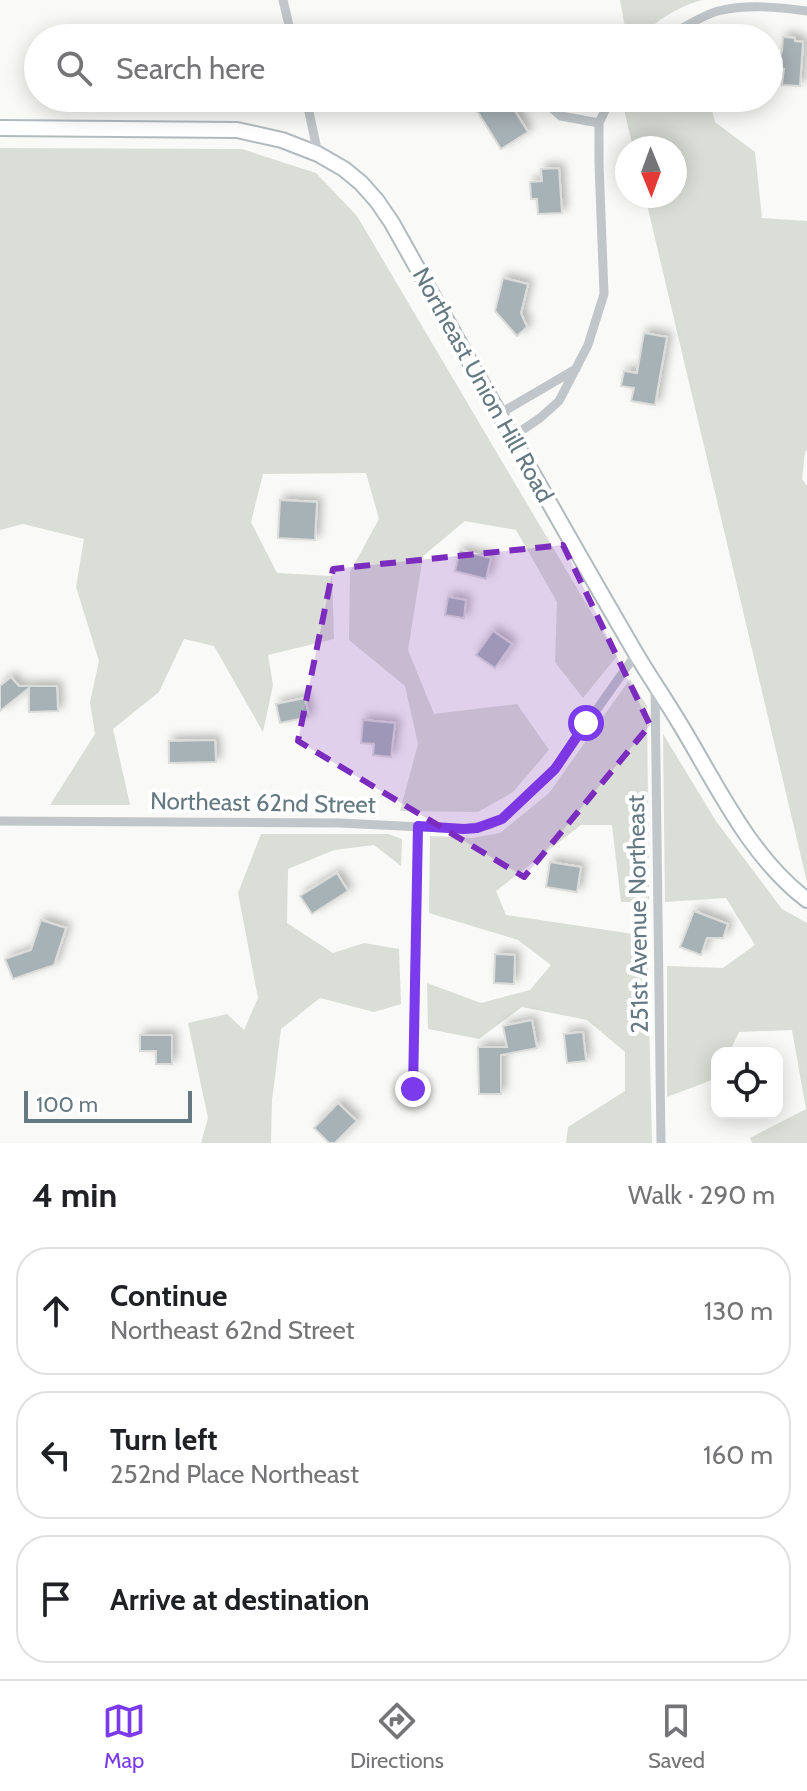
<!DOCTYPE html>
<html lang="en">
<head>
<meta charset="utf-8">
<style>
	body { margin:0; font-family:Cabin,sans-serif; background:#f2f2f2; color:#202124 }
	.controls { position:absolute; right:24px; bottom:24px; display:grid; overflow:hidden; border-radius:16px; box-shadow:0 4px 20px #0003 }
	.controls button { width:72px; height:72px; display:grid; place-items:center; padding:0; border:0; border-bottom:2px solid #e0e0e0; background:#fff; color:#202124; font:40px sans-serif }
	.compass { position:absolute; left:615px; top:136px; width:72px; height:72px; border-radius:50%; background:#fff; box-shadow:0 4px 20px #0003; rotate:179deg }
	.scale { position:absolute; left:24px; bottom:20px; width:168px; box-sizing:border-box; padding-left:8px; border:4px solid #657982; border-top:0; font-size:22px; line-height:28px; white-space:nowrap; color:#657982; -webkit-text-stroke:6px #fff; paint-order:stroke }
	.stop { position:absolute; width:24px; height:24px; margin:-18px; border:6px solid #7c3aed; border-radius:50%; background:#fff }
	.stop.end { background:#7c3aed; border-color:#fff; box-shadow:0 2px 8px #0008 }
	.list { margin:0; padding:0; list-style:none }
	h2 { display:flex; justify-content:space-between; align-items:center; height:104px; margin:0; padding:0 32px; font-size:34px }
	h2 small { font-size:26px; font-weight:400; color:#757577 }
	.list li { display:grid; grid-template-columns:52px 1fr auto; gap:24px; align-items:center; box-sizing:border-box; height:128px; margin:0 16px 16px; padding:0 16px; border:2px solid #e0e0e0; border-radius:32px }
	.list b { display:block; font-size:30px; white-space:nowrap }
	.list p { margin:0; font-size:26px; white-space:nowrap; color:#757577 }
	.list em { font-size:26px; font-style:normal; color:#757577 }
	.icon { flex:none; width:44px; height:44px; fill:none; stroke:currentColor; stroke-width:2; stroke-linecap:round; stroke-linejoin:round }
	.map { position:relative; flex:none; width:807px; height:1143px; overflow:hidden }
	.search { position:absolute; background:#fff; box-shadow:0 4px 20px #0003; left:24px; right:24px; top:24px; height:88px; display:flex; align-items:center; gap:20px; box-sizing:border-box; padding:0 28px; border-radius:44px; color:#757577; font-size:30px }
	.sheet { height:536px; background:#fff }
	nav { display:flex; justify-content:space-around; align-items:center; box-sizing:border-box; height:112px; border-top:2px solid #e0e0e0; background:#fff; font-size:22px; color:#757577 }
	nav a { display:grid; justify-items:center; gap:4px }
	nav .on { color:#7c3aed }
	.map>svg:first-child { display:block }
	.green { fill:#daded6 }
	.building { fill:#a7b2b6; stroke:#dbdbd9; stroke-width:2; filter:url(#shadow) }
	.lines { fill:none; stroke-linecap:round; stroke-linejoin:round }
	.secondary-casing { stroke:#b3babe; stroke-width:18 }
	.street { stroke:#c0c6c9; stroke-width:9 }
	.secondary { stroke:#fff; stroke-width:14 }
	.route { stroke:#7c3aed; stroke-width:10 }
	.marked { fill:#7b2cbf; fill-opacity:0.2; stroke:#7b2cbf; stroke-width:6; stroke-dasharray:16 10; stroke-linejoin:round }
	.labels { text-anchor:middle; stroke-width:8; stroke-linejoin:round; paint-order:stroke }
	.street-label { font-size:24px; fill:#657982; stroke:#fff }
</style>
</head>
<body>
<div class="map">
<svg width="807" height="1143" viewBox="0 0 807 1143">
	<defs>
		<filter id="shadow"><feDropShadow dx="4.5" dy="-4.5" stdDeviation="4" flood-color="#0004"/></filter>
	</defs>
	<rect width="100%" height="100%" fill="#f9f9f7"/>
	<path class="green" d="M620 0H702C687 4 673 11 660 20 648 29 644 38 627 38Z
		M629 98H709L715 122 755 152 762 218 807 221V450L805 452 802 479 807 486V882L645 196H675V148H633L623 105Z
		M0 148 242 149 316 173 357 216 617 656 583 698 555 662 557 602 516 530 465 521 423 556 408 650 434 714 517 704 549 750 513 792 478 812 400 811 418 744 405 686 349 640 350 572 379 519 366 473 263 474 251 522 277 573 332 576 334 639 268 655 273 685 263 732 214 646 184 639 159 692 113 729 130 805H50L95 734 90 702 99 661 76 587 84 539 23 524 0 530Z
		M630 679 647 706 649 902H621L612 825H581L496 891 506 915 647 936 652 1143H566L568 1127 625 1091V1052L587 1020 522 1007 479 1039 428 1029 427 983 481 1003 530 990 551 965 518 940 429 913 430 836 472 838 500 833 549 793Z
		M663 734 716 821 782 909 807 923V1143H752L750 1138 806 1109 792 1030 739 1032 729 1053H717V1078L667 1097V966L723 968 755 945 726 898 665 902Z
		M261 834H388L402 839 401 866 374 845 334 850 288 869 287 923 333 953 364 943 399 949 401 1004 374 1012 320 998 281 1029 272 1100 271 1143H201L208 1118 188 1023 227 1014 244 1030 258 998 238 893Z"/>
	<path class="building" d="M783 37 795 38V41L803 42 800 86 782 85 784 69H781L782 60 780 57 782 51Z
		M469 98H507L528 132 501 149Z
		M559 168 562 213 538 214 537 199H531L530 182 542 181 541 169Z
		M503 278 528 284 521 313 527 327 517 336 495 311Z
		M644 333 667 337 655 405 631 401 634 388 621 386 624 371 637 373Z
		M280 500 317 502 315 540 278 538Z
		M460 550 491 558 486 579 455 571Z
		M448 597 466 600 464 618 445 615Z
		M493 631 512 644 495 668 476 655Z
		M11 677 19 686H57L58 711 29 712V688L0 711V686Z
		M305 698 309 717 280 723 276 704Z
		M363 720 395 723 391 757 373 755 374 744 361 743Z
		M215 740 216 762 169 763V741Z
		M550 862 581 867 577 892 546 887Z
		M337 873 348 891 312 914 300 896Z
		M694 911 728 924 723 938H707L701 955 680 947Z
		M41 920 66 928 54 965 13 979 5 959 31 950Z
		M495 954 515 955 514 984 494 983Z
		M532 1020 537 1048 501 1055V1094H479L478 1047H507L503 1026Z
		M583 1032 586 1061 567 1063 564 1034Z
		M140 1035H172V1064H156V1051H140Z
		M338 1103 357 1121 335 1143H329L314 1128Z"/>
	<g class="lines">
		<g class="secondary-casing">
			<path id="secondary" d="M0 128 237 130 282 140 318 154 344 169 361 183 377 201 392 223C472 366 552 510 635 652 649 676 665 699 680 724 717 785 749 856 807 900"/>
		</g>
		<path class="street" d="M283 0 292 38
			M459 30 477 38
			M668 38 672 34C687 26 703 15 718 11 747 4 778 7 807 11
			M306 98 318 154
			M540 98 561 116 599 123
			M499 414 576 369
			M512 437 540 418 559 401 588 345 604 294 599 164V123L611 98
			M655 688 661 1143
			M0 821 339 823 464 829 489 825 502 819 555 769 636 654
			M413 1089 418 826"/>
		<use href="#secondary" class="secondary"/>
	</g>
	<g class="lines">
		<path class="route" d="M413 1089 418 826 464 829 477 828 502 819 555 769 586 723"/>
	</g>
	<path class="marked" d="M563 545 650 725 524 877 298 741 333 569Z"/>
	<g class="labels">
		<g class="street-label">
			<text transform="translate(483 385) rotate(61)" y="8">Northeast Union Hill Road</text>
			<text transform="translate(263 803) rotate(1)" y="8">Northeast 62nd Street</text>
			<text transform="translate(638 914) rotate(-91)" y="8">251st Avenue Northeast</text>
		</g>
	</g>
</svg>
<div class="controls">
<button><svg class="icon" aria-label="locate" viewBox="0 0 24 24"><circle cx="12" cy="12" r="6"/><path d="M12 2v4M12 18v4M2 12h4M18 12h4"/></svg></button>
</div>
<svg class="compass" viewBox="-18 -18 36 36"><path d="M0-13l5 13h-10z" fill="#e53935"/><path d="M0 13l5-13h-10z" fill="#757577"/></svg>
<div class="scale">100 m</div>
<div class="stop" style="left:586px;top:723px"></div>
<div class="stop end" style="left:413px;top:1089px"></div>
<div class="search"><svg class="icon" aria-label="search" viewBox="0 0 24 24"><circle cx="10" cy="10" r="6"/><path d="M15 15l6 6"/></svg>Search here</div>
</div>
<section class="sheet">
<h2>4 min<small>Walk · 290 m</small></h2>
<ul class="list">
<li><svg class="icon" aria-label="ahead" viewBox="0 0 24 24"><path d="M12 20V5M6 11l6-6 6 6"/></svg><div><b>Continue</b><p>Northeast 62nd Street</p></div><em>130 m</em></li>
<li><svg class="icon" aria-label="left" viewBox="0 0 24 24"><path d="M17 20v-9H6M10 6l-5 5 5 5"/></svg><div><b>Turn left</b><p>252nd Place Northeast</p></div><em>160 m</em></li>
<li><svg class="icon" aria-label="arrive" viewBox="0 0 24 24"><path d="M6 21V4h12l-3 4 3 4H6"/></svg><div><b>Arrive at destination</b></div></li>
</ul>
</section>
<nav>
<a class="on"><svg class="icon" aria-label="map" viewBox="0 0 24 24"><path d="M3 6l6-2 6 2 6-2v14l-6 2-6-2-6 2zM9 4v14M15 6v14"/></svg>Map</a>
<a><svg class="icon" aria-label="directions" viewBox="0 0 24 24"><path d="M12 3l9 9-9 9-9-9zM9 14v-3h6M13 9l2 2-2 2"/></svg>Directions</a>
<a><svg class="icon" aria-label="saved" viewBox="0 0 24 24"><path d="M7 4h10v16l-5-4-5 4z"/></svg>Saved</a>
</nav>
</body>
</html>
